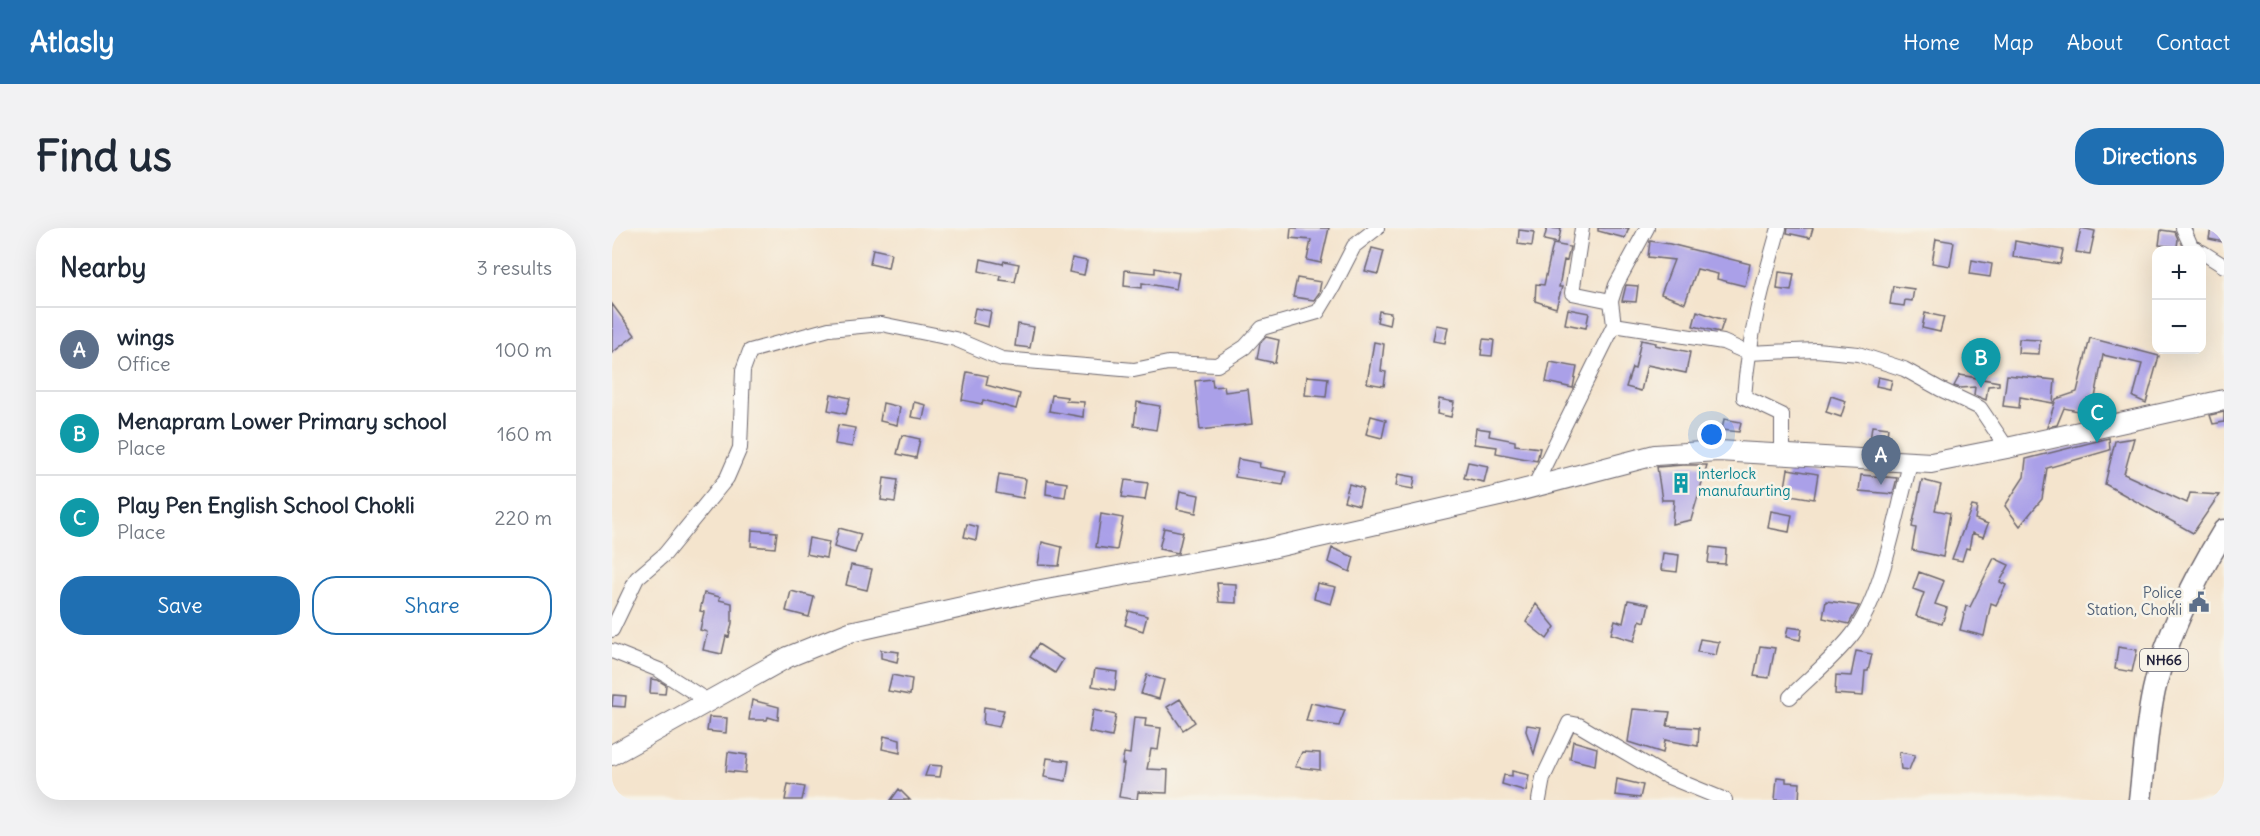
<!DOCTYPE html>
<html lang="en">
<head>
<meta charset="utf-8">
<style>
	body { margin:0; font-family:Delius,sans-serif; background:#f2f2f3; color:#1f2937 }
	.controls { position:absolute; right:18px; top:18px; display:grid; overflow:hidden; border-radius:12px; box-shadow:0 6px 24px #0002 }
	.controls button { width:54px; height:54px; display:grid; place-items:center; padding:0; border:0; border-bottom:2px solid #e0e1e3; background:#fff; color:#1f2937; font:30px sans-serif }
	.you { position:absolute; left:1100px; top:207px; width:21px; height:21px; margin:-15px; border:4px solid #fff; border-radius:50%; background:#1a73e8; box-shadow:0 0 0 9px #1a73e833 }
	.badge { display:grid; place-items:center; width:39px; height:39px; border-radius:50%; background:#1f6fb2; color:#fff; font-size:20px; font-weight:700 }
	.pin { position:absolute; translate:-50% -50px; filter:drop-shadow(0 2px 3px #0008) }
	.pin::after { content:''; position:absolute; top:32px; width:21px; height:18px; background:inherit; clip-path:polygon(0 0,100% 0,50% 100%) }
	.list { margin:0; padding:0; list-style:none }
	h2 { display:flex; justify-content:space-between; align-items:center; height:78px; margin:0; padding:0 24px; font-size:26px }
	h2 small { font-size:20px; font-weight:400; color:#747a83 }
	.list li { display:grid; grid-template-columns:39px 1fr auto; gap:18px; align-items:center; box-sizing:border-box; height:84px; padding:0 24px; border-top:2px solid #e0e1e3 }
	.list b { display:block; font-size:22px; white-space:nowrap }
	.list p { margin:0; font-size:20px; white-space:nowrap; color:#747a83 }
	.list em { font-size:20px; font-style:normal; color:#747a83 }
	.actions { display:flex; gap:12px; padding:18px 24px }
	.actions a { flex:1; padding:14px 0; border:2px solid #1f6fb2; border-radius:24px; text-align:center; font-size:21px; color:#1f6fb2 }
	.actions .main { background:#1f6fb2; color:#fff }
	.map { position:relative; flex:none; width:1612px; height:572px; overflow:hidden; border-radius:24px }
	header { display:flex; align-items:center; gap:36px; box-sizing:border-box; height:84px; padding:0 30px; background:#1f6fb2; color:#fff }
	header strong { font-size:28px }
	nav { display:flex; gap:33px; margin-inline-start:auto; font-size:21px }
	.intro { display:flex; align-items:center; justify-content:space-between; box-sizing:border-box; height:144px; padding:0 36px }
	h1 { margin:0; font-size:42px }
	.button { padding:15px 27px; border-radius:24px; background:#1f6fb2; color:#fff; font-size:21px; font-weight:700 }
	main { display:flex; gap:36px; padding:0 36px }
	aside { flex:1; background:#fff; border-radius:24px; box-shadow:0 6px 24px #0002 }
	.map>svg:first-child { display:block }
	.building { fill:#aaa0e8 }
	.lines { fill:none; stroke-linecap:round; stroke-linejoin:round }
	.street-casing { stroke:#6c666e; stroke-width:16 }
	.secondary-casing { stroke:#6c666e; stroke-width:22 }
	.primary-casing { stroke:#6c666e; stroke-width:25 }
	.street { stroke:#fff; stroke-width:14 }
	.secondary { stroke:#fff; stroke-width:20 }
	.primary { stroke:#fff; stroke-width:22 }
	.labels { text-anchor:middle; stroke-width:5; stroke-linejoin:round; paint-order:stroke }
	.shield { fill:#f7f3e8; stroke:#62616f; stroke-width:1.5 }
	.shield-label { font-size:14px; font-weight:bold; fill:#22223b }
	.culture-label { font-size:15px; fill:#0d838f; stroke:#f7f3e8; text-anchor:start }
	.service-label { font-size:15px; fill:#4e5e75; stroke:#f7f3e8; text-anchor:end }
</style>
</head>
<body>
<header>
<strong>Atlasly</strong>
<nav><a>Home</a><a>Map</a><a>About</a><a>Contact</a></nav>
</header>
<div class="intro"><h1>Find us</h1><a class="button">Directions</a></div>
<main>
<aside>
<h2>Nearby<small>3 results</small></h2>
<ul class="list">
<li><span class="badge" style="background:#5c6f8a">A</span><div><b>wings</b><p>Office</p></div><em>100 m</em></li>
<li><span class="badge" style="background:#0f9aa8">B</span><div><b>Menapram Lower Primary school</b><p>Place</p></div><em>160 m</em></li>
<li><span class="badge" style="background:#0f9aa8">C</span><div><b>Play Pen English School Chokli</b><p>Place</p></div><em>220 m</em></li>
</ul>
<div class="actions"><a class="main">Save</a><a>Share</a></div>
</aside>
<div class="map">
<svg width="1612" height="572" viewBox="0 0 1612 572">
	<rect width="100%" height="100%" fill="#f7f3e8"/>
	<filter id="ink" filterUnits="userSpaceOnUse"><feTurbulence type="fractalNoise" baseFrequency=".0167" numOctaves="2"/><feDisplacementMap in="SourceGraphic" scale="12" xChannelSelector="R" yChannelSelector="G"/><feConvolveMatrix kernelMatrix="1 2 1 2 8 2 1 2 1" color-interpolation-filters="sRGB"/></filter>
	<filter id="wash" filterUnits="userSpaceOnUse"><feTurbulence type="fractalNoise" baseFrequency=".008" numOctaves="4" result="noise"/><feDisplacementMap in="SourceGraphic" scale="24" xChannelSelector="R" yChannelSelector="G"/><feGaussianBlur stdDeviation="1.35" result="paint"/><feColorMatrix in="noise" values="0 0 0 0 0 0 0 0 0 0 0 0 0 0 0 0 0 1.4 0 .05"/><feComposite in="paint" operator="in"/></filter>
	<g filter="url(#wash)">
		<rect width="100%" height="100%" fill="#f4e4cd"/>
		<g id="blocks">
			<path class="building" d="M679 0H717L709 35 695 32 699 12 678 10Z
				M935 0 949 1 946 15 932 12Z
				M986 0H1017L1013 10 986 3Z
				M1176 0H1201L1198 10 1175 5Z
				M1469 0 1483 3 1478 26 1464 24Z
				M1599 0H1612V14L1597 11Z
				M907 2 922 4 920 18 906 16Z
				M1549 2 1563 4 1566 11 1565 19 1547 17Z
				M1324 11 1342 14 1338 38 1320 35Z
				M1038 13 1058 16 1138 36 1133 58 1105 51 1106 46 1085 41 1073 75 1049 66 1062 32 1036 29Z
				M1403 13 1451 22 1448 36 1401 29Z
				M941 16 958 19 955 33 952 32 947 59H950L944 80 923 73 924 56 932 57Z
				M760 20 772 23 766 46 753 43Z
				M261 21 279 25 276 40 258 36Z
				M460 30 475 33 472 47 457 44Z
				M369 31 391 36 392 33 407 36 403 54 388 52 389 48 367 43Z
				M1360 32 1380 36 1378 49 1358 46Z
				M543 40 567 45 564 61 530 55V60L512 58 513 42 543 45Z
				M1167 44 1182 46 1179 63 1165 61Z
				M685 50 709 54 707 65 702 72 681 69Z
				M1014 57 1026 58 1024 74 1010 73Z
				M1281 58 1302 61 1300 73 1293 72 1292 78 1278 76Z
				M0 76 23 107 0 125Z
				M363 80 379 83 376 99 360 95Z
				M956 81 977 85 974 100 953 96Z
				M767 83 779 85 777 97 765 94Z
				M1085 83 1112 92 1108 104 1081 98Z
				M1313 85 1332 89 1328 104 1310 100Z
				M406 96 422 99 418 120 403 118Z
				M824 97 836 99 833 115 821 113Z
				M654 109 667 112 663 135 645 131 648 115Z
				M1478 110 1547 128 1534 175 1521 169 1530 136 1491 127 1480 186 1452 180 1445 197 1435 199 1444 171 1465 164Z
				M871 111 882 112 880 128 869 127Z
				M1407 111 1428 112 1427 126 1406 125Z
				M1029 112 1044 115 1043 117 1078 124 1074 145 1035 137 1029 163 1014 159 1020 140 1023 141Z
				M762 114 772 116 769 143 774 144 772 158 755 155Z
				M938 134 965 139 961 160 934 154Z
				M355 144 376 148 374 157 408 166 404 181 371 172 370 176 350 172Z
				M1348 147 1387 154V157L1376 158 1374 172 1362 167 1363 159 1348 160 1342 158Z
				M1395 147 1443 152 1441 175 1408 169 1407 180 1391 178Z
				M695 148 716 150 714 169 693 167Z
				M1266 149 1280 152 1278 161 1264 158Z
				M600 151 601 159 612 158 613 164 636 161 640 196 588 202 583 153Z
				M219 166 238 170 234 186 216 182Z
				M440 167 455 169 454 173 472 174 471 189 437 183Z
				M1219 168 1234 173 1229 189 1214 184Z
				M827 171 842 174 839 189 825 186Z
				M302 174 314 177 311 191 299 189Z
				M525 174 548 178 544 202 522 198Z
				M271 175 288 179 285 197 268 193Z
				M1612 184V194L1601 196 1598 187Z
				M759 188 774 192 770 210 754 206Z
				M1112 191 1129 194 1127 204 1110 202Z
				M226 197 243 200 240 219 223 216Z
				M1260 198 1276 200 1274 215 1258 213Z
				M864 200 878 202 877 208 903 213V217L928 220 925 233 884 225 885 219 862 216Z
				M290 207 308 211 304 230 285 226Z
				M1497 210 1498 222 1435 240 1430 271 1408 298 1393 278 1412 249 1414 231Z
				M1522 210 1512 246 1575 275 1578 265 1607 267 1581 305 1493 256 1503 213Z
				M626 231 648 235 647 239 674 244 671 257 623 249Z
				M856 234 876 238 872 254 852 250Z
				M1071 237H1095L1079 292 1060 296 1062 272H1050L1045 239Z
				M1176 241 1206 246 1202 271 1172 266Z
				M387 246 414 251 411 270 384 265Z
				M786 246 803 249 801 261 784 258Z
				M1249 247 1285 250 1281 266 1247 263Z
				M272 250 286 252 283 274 269 272Z
				M435 252 455 255 453 269 434 266Z
				M513 252 536 255 533 272 510 269Z
				M1310 252 1329 257 1323 282 1338 285 1331 329 1300 322 1304 300 1300 299Z
				M737 256 751 260 747 277 732 273Z
				M568 263 587 267 584 285 565 281Z
				M1360 278 1365 279 1363 291 1376 296 1371 309 1360 305 1357 321 1354 320 1350 333 1340 331Z
				M1159 283 1180 287 1177 304 1156 300Z
				M489 286 511 290 505 322 484 319Z
				M355 296 366 299 364 312 352 309Z
				M227 300 249 306 243 325 222 319Z
				M552 300 571 304 566 325 547 321Z
				M140 302 165 304 163 320 139 318Z
				M197 310 217 314 214 330 194 326Z
				M430 314 450 319 447 338 426 337Z
				M1098 319 1114 321 1113 336 1096 335Z
				M720 320 742 329 738 344 716 334Z
				M1051 325 1067 327 1065 344 1049 342Z
				M1382 330 1397 337 1388 354 1394 357 1384 377 1379 375 1372 408 1348 402 1354 378 1358 379Z
				M239 337 260 341 255 362 234 357Z
				M1307 344 1332 353 1323 376 1335 380 1330 396 1304 388 1312 365 1301 361Z
				M605 355 624 356V375L607 374Z
				M705 355 724 359 719 376 702 371Z
				M179 363 202 369 197 389 174 383Z
				M92 365 108 369 107 372 120 375V395L117 409 114 408 110 426 91 422 95 404 88 402 92 384 88 383Z
				M1016 372 1037 376 1033 394 1028 392 1022 413 999 406 1003 392 1011 395Z
				M1214 373 1230 375 1247 378 1237 396 1211 390Z
				M924 376 943 399 935 411 914 394Z
				M517 383 535 388 531 403 513 397Z
				M1176 399 1190 401 1188 412 1174 409Z
				M1088 411 1107 414 1104 427 1085 424Z
				M426 416 451 432 443 445 418 429Z
				M1148 418 1163 420 1157 450 1142 448Z
				M1506 419 1525 422 1520 444 1503 441Z
				M269 422 287 424 285 434 269 430Z
				M1244 423 1260 426 1256 443H1253L1251 468 1223 466 1224 447 1239 448Z
				M483 441 505 444 503 462 480 458Z
				M280 447 300 451 298 467 276 463Z
				M535 447 552 452 547 471 529 466Z
				M39 451 46 452 54 457 53 466 38 465Z
				M1 467 14 468 13 479 0 478Z
				M568 471 583 494 571 502 555 479Z
				M140 472 167 479 166 492 156 489 155 492H137Z
				M699 475 733 482 727 498 694 493Z
				M372 479 392 482 387 499 371 496Z
				M1021 481 1058 484 1055 498 1087 500 1086 518 1053 512 1051 525 1016 514Z
				M481 482 504 487 500 509 477 504Z
				M97 489 115 490 114 505 95 503Z
				M522 489 534 490 533 498 549 500 546 522 539 521 535 541 556 542 555 565 526 564 525 572 507 569 512 536H510L512 525 518 526Z
				M915 497 929 499 922 526 914 503Z
				M272 508 288 512V525L270 521Z
				M961 513 985 520 983 537 958 531Z
				M116 524 135 527 133 545 114 543Z
				M690 524 708 525V542L683 539Z
				M1287 524 1303 527 1297 542 1289 541Z
				M435 530 457 533 454 553 432 549Z
				M317 537 330 538 328 549 313 548Z
				M900 543 917 547 914 563 890 556 892 547 900 548Z
				M1165 549 1174 550V554L1188 555 1187 572H1163Z
				M1005 551 1031 557 1028 570 1003 567Z
				M176 556 193 559 190 572H173Z
				M287 561 298 572H279Z"/>
		</g>
	</g>
	<g filter="url(#ink)">
		<use href="#blocks" fill-opacity="0" stroke="#6c666e" stroke-width="1.5"/>
		<g class="lines">
			<g class="street-casing">
				<path id="street" d="M970 0 960 65 999 73
					M1167 0C1150 59 1137 107 1132 169L1170 187V227
					M1571 0 1579 18 1586 22
					M1590 24 1612 38
					M1002 97 1111 114 1136 125 1204 122 1246 126 1292 141 1328 161 1368 180 1395 220
					M922 259 1002 97 999 73 1004 57 1035 0
					M0 402 25 350 53 326 115 250 128 220 131 142 138 123 217 101 269 96 343 111 390 131 522 142 556 135 605 137 633 119 650 100 706 84 721 59 742 18 765 0
					M0 423 47 442 97 474
					M1178 469C1198 449 1222 430 1240 407 1272 367 1284 284 1299 233
					M927 572 931 550 957 495 967 497 1052 547 1113 572"/>
			</g>
			<g class="secondary-casing">
				<path id="secondary" d="M0 527 176 429 238 404 418 364 655 321 887 268 1043 227 1106 223 1319 235 1395 220 1612 172"/>
			</g>
			<g class="primary-casing">
				<path id="primary" d="M1528 572C1532 539 1534 504 1540 472 1550 417 1583 350 1612 303"/>
			</g>
			<use href="#street" class="street"/>
			<use href="#secondary" class="secondary"/>
			<use href="#primary" class="primary"/>
		</g>
	</g>
	<defs>
		<g id="building-bare" transform="scale(1.62)"><path d="M-4-6H4V6H1V3H-1V6H-4ZM-2.5-4.3h1.7v1.8h-1.7ZM.8-4.3h1.7v1.8H.8ZM-2.5-1h1.7V.8h-1.7ZM.8-1h1.7V.8H.8Z" fill="#0f9aa8" stroke="#f7f3e8" stroke-width="2.5" paint-order="stroke"/></g>
		<g id="civic-bare" transform="scale(1.62)"><path d="M-.6-6.5H3V-4.5H.6V-3L4-1V1h2V6H-6V1h2V-1L-.6-3ZM-1.2 2.5V6h2.4V2.5Z" fill="#5c6f8a" stroke="#f7f3e8" stroke-width="2.5" paint-order="stroke"/></g>
	</defs>
	<g fill-rule="evenodd">
		<use href="#building-bare" x="1069" y="255"/>
		<use href="#civic-bare" x="1587" y="374"/>
	</g>
	<g class="labels">
		<rect class="shield" x="1528" y="421" width="48" height="22" rx="4.5"/>
		<g class="shield-label">
			<text x="1552" y="437">NH66</text>
		</g>
		<g class="culture-label">
			<text x="1086" y="251">interlock<tspan x="1086" dy="17">manufaurting</tspan></text>
		</g>
		<g class="service-label">
			<text x="1570" y="370">Police<tspan x="1570" dy="17">Station, Chokli</tspan></text>
		</g>
	</g>
</svg>
<div class="controls">
<button>+</button>
<button>−</button>
</div>
<div class="you"></div>
<div class="pin badge" style="left:1269px;top:257px;background:#5c6f8a">A</div>
<div class="pin badge" style="left:1369px;top:160px;background:#0f9aa8">B</div>
<div class="pin badge" style="left:1485px;top:215px;background:#0f9aa8">C</div>
</div>
</main>
</body>
</html>
